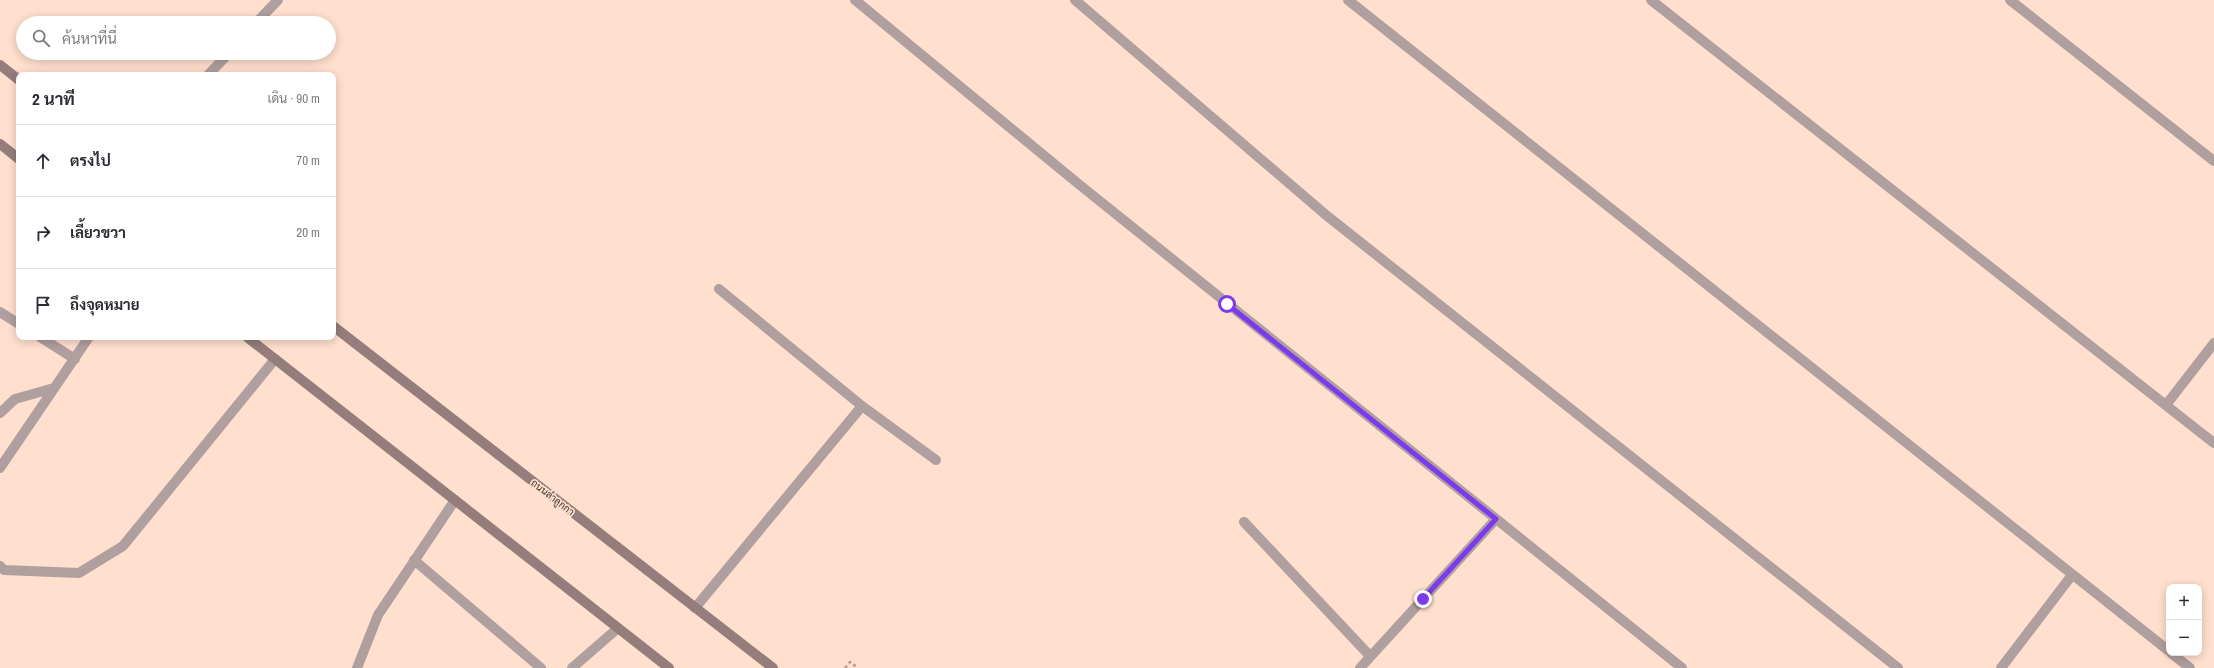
<!DOCTYPE html>
<html lang="th">
<head>
<meta charset="utf-8">
<style>
	body { margin:0; font-family:"Archivo Narrow",Sarabun,sans-serif; background:#f7f7f7; color:#2b2b33 }
	.controls { position:absolute; right:12px; bottom:12px; display:grid; overflow:hidden; border-radius:8px; box-shadow:0 2px 10px #0003 }
	.controls button { width:36px; height:36px; display:grid; place-items:center; padding:0; border:0; border-bottom:1px solid #e1e1e2; background:#fff; color:#2b2b33; font:20px sans-serif }
	.stop { position:absolute; width:12px; height:12px; margin:-9px; border:3px solid #7c3aed; border-radius:50%; background:#fff }
	.stop.end { background:#7c3aed; border-color:#fff; box-shadow:0 1px 4px #0008 }
	.list { margin:0; padding:0; list-style:none }
	h2 { display:flex; justify-content:space-between; align-items:center; height:52px; margin:0; padding:0 16px; font-size:17px }
	h2 small { font-size:13px; font-weight:400; color:#7c7c81 }
	.list li { display:grid; grid-template-columns:26px 1fr auto; gap:12px; align-items:center; box-sizing:border-box; height:72px; padding:0 16px; border-top:1px solid #e1e1e2 }
	.list b { display:block; font-size:15px; white-space:nowrap }
	.list em { font-size:13px; font-style:normal; color:#7c7c81 }
	.icon { flex:none; width:22px; height:22px; fill:none; stroke:currentColor; stroke-width:2; stroke-linecap:round; stroke-linejoin:round }
	.map { position:relative; flex:none; width:2214px; height:668px; overflow:hidden }
	.search { position:absolute; background:#fff; box-shadow:0 2px 10px #0003; left:16px; top:16px; width:320px; height:44px; display:flex; align-items:center; gap:10px; box-sizing:border-box; padding:0 14px; border-radius:22px; color:#7c7c81; font-size:15px }
	.panel { position:absolute; background:#fff; box-shadow:0 2px 10px #0003; left:16px; top:72px; width:320px; height:268px; border-radius:8px }
	.map>svg:first-child { display:block }
	.lines { fill:none; stroke-linecap:round; stroke-linejoin:round }
	.path { stroke:#b49b8e; stroke-width:2.5; stroke-dasharray:3 3; stroke-linecap:butt }
	.lane { stroke:#af9f9e; stroke-width:10 }
	.street { stroke:#af9f9e; stroke-width:10 }
	.secondary { stroke:#947d7b; stroke-width:10 }
	.route { stroke:#7c3aed; stroke-width:5 }
	.labels { text-anchor:middle; stroke-width:3.5; stroke-linejoin:round; paint-order:stroke }
	.street-label { font-size:10px; fill:#41342d; stroke:#ffdfce }
</style>
</head>
<body>
<div class="map">
<svg width="2214" height="668" viewBox="0 0 2214 668">
	<rect width="100%" height="100%" fill="#ffdfce"/>
	<g class="lines">
		<path class="path" d="M845 668 850 662 858 668"/>
		<path class="lane" d="M414 560 541 668
			M357 668 378 615 455 500
			M572 668 618 628"/>
		<path class="street" d="M855 0 1081 186 1682 668
			M1075 0 1326 215 1898 668
			M1348 0 2169 651
			M1651 0 2214 443
			M2010 0 2214 161
			M256 23 278 0
			M208 75 229 53
			M719 289 862 406 936 460
			M0 312 19 324
			M40 337 75 359
			M2166 405 2214 343
			M0 413 15 399 54 388
			M0 468 89 337
			M1244 522 1370 656
			M0 566 4 570 79 573 123 546 275 359
			M695 608 862 406
			M2171 653 2190 668
			M1360 668 1496 519
			M2001 668 2072 575"/>
		<path class="secondary" d="M0 65 19 80
			M0 144 19 159
			M333 326 773 668
			M247 337 669 668"/>
	</g>
	<g class="lines">
		<path class="route" d="M1227 304 1496 519 1423 599"/>
	</g>
	<g class="labels">
		<g class="street-label">
			<text transform="translate(553 497) rotate(38)" y="4">ถนนลำลูกกา</text>
		</g>
	</g>
</svg>
<div class="controls">
<button>+</button>
<button>−</button>
</div>
<div class="stop" style="left:1227px;top:304px"></div>
<div class="stop end" style="left:1423px;top:599px"></div>
<div class="search"><svg class="icon" aria-label="search" viewBox="0 0 24 24"><circle cx="10" cy="10" r="6"/><path d="M15 15l6 6"/></svg>ค้นหาที่นี่</div>
<section class="panel">
<h2>2 นาที<small>เดิน · 90 m</small></h2>
<ul class="list">
<li><svg class="icon" aria-label="ahead" viewBox="0 0 24 24"><path d="M12 20V5M6 11l6-6 6 6"/></svg><div><b>ตรงไป</b></div><em>70 m</em></li>
<li><svg class="icon" aria-label="right" viewBox="0 0 24 24"><path d="M7 20v-9h11M14 6l5 5-5 5"/></svg><div><b>เลี้ยวขวา</b></div><em>20 m</em></li>
<li><svg class="icon" aria-label="arrive" viewBox="0 0 24 24"><path d="M6 21V4h12l-3 4 3 4H6"/></svg><div><b>ถึงจุดหมาย</b></div></li>
</ul>
</section>
</div>
</body>
</html>
